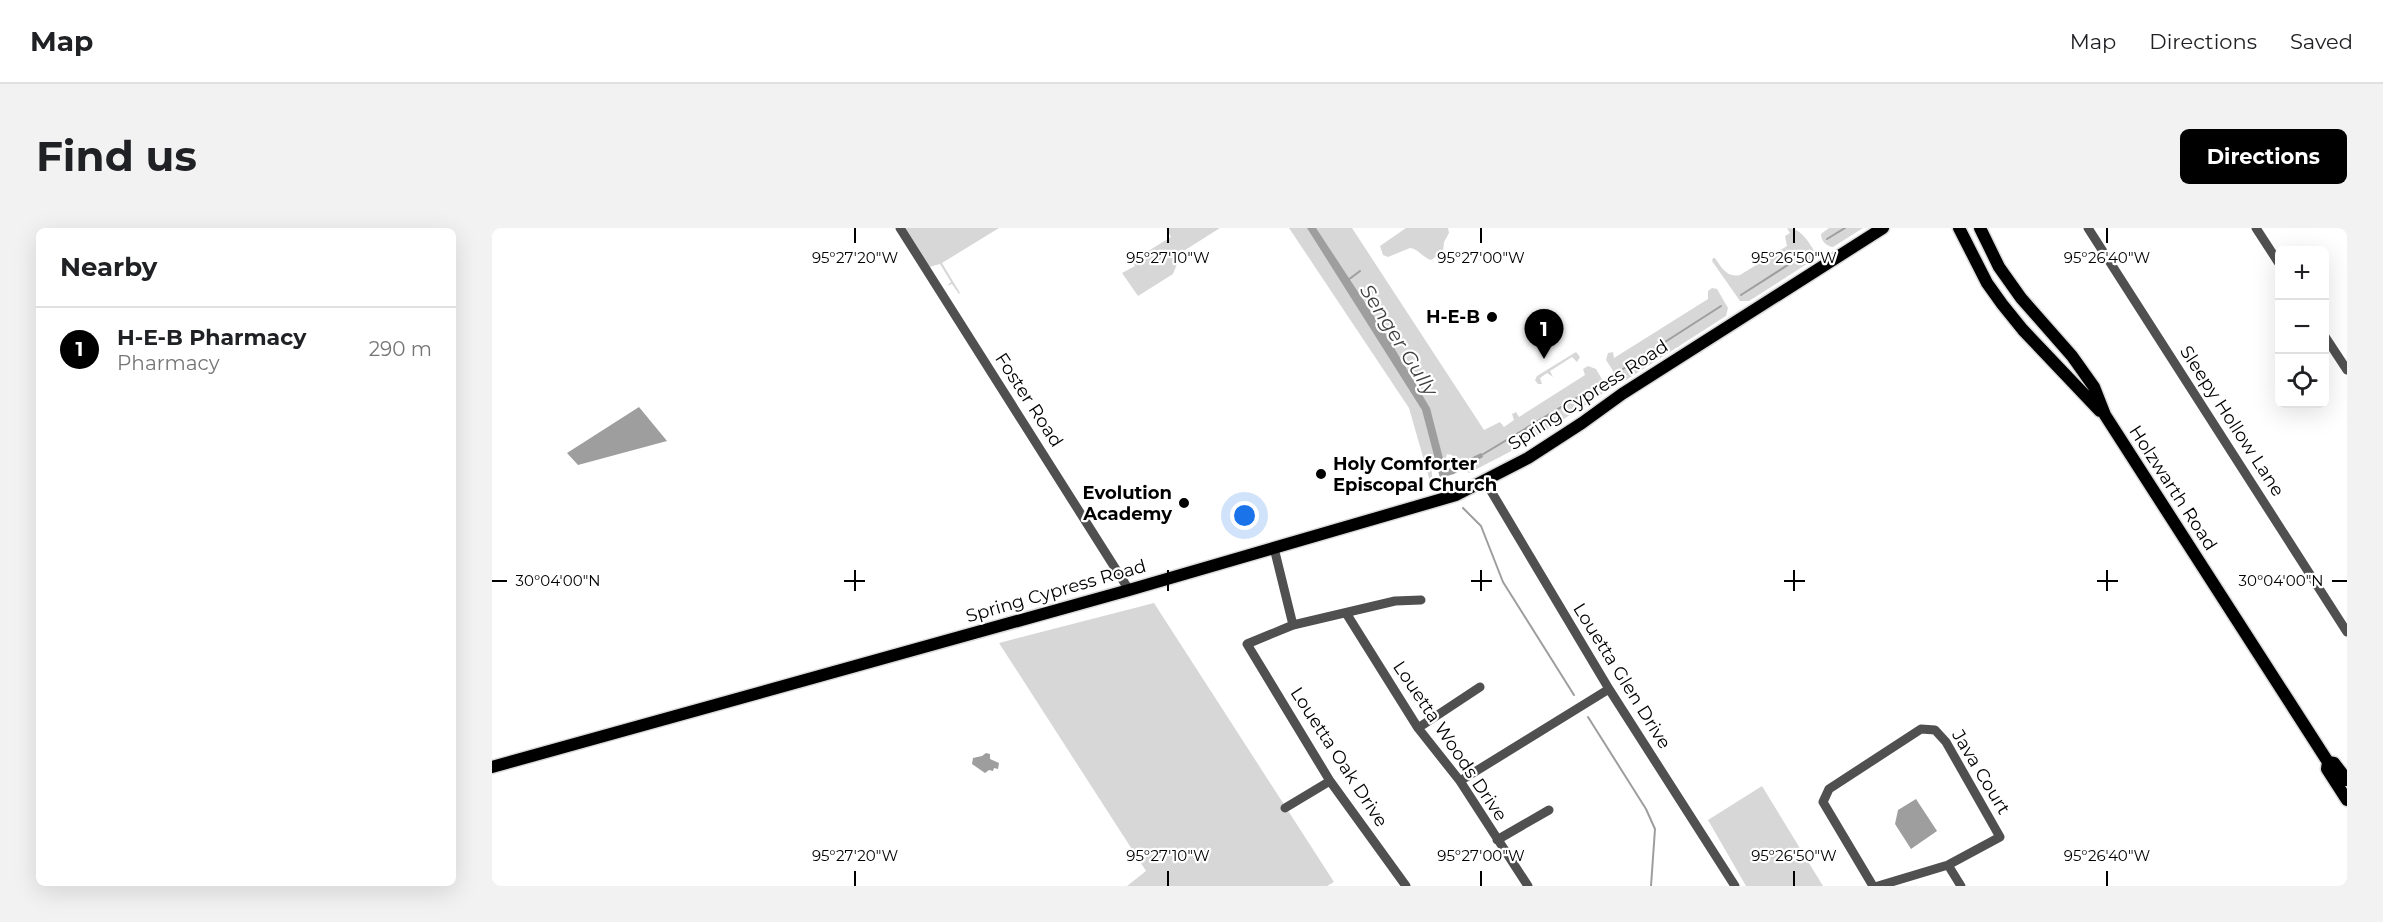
<!DOCTYPE html>
<html lang="en">
<head>
<meta charset="utf-8">
<style>
	body { margin:0; font-family:Montserrat,sans-serif; background:#f2f2f2; color:#202124 }
	.controls { position:absolute; right:18px; top:18px; display:grid; overflow:hidden; border-radius:9px; box-shadow:0 6px 24px #0002 }
	.controls button { width:54px; height:54px; display:grid; place-items:center; padding:0; border:0; border-bottom:2px solid #e0e0e0; background:#fff; color:#202124; font:30px sans-serif }
	.you { position:absolute; left:753px; top:288px; width:21px; height:21px; margin:-15px; border:4px solid #fff; border-radius:50%; background:#1a73e8; box-shadow:0 0 0 9px #1a73e833 }
	.badge { display:grid; place-items:center; width:39px; height:39px; border-radius:50%; background:#000; color:#fff; font-size:20px; font-weight:700 }
	.pin { position:absolute; translate:-50% -50px; filter:drop-shadow(0 2px 3px #0008) }
	.pin::after { content:''; position:absolute; top:32px; width:21px; height:18px; background:inherit; clip-path:polygon(0 0,100% 0,50% 100%) }
	.list { margin:0; padding:0; list-style:none }
	h2 { display:flex; justify-content:space-between; align-items:center; height:78px; margin:0; padding:0 24px; font-size:26px }
	h2 small { font-size:20px; font-weight:400; color:#757577 }
	.list li { display:grid; grid-template-columns:39px 1fr auto; gap:18px; align-items:center; box-sizing:border-box; height:84px; padding:0 24px; border-top:2px solid #e0e0e0 }
	.list b { display:block; font-size:22px; white-space:nowrap }
	.list p { margin:0; font-size:20px; white-space:nowrap; color:#757577 }
	.list em { font-size:20px; font-style:normal; color:#757577 }
	.icon { flex:none; width:33px; height:33px; fill:none; stroke:currentColor; stroke-width:2; stroke-linecap:round; stroke-linejoin:round }
	.map { position:relative; flex:none; width:1855px; height:658px; overflow:hidden; border-radius:9px }
	header { display:flex; align-items:center; gap:36px; box-sizing:border-box; height:84px; padding:0 30px; background:#fff; border-bottom:2px solid #e0e0e0 }
	header strong { font-size:28px }
	nav { display:flex; gap:33px; margin-inline-start:auto; font-size:21px }
	.intro { display:flex; align-items:center; justify-content:space-between; box-sizing:border-box; height:144px; padding:0 36px }
	h1 { margin:0; font-size:42px }
	.button { padding:15px 27px; border-radius:9px; background:#000; color:#fff; font-size:21px; font-weight:700 }
	main { display:flex; gap:36px; padding:0 36px }
	aside { flex:1; background:#fff; border-radius:9px; box-shadow:0 6px 24px #0002 }
	.map>svg:first-child { display:block }
	.green { fill:#d7d7d7 }
	.water { fill:#9e9e9e }
	.lines { fill:none; stroke-linecap:round; stroke-linejoin:round }
	.stream { stroke:#9e9e9e; stroke-width:2 }
	.major-casing { stroke:#dbdbdb; stroke-width:15 }
	.minor { stroke:#505050; stroke-width:9 }
	.major { stroke:#000; stroke-width:12 }
	.ticks { fill:none; stroke:#000; stroke-width:2 }
	.poi-dot { fill:#000; stroke:#fff; stroke-width:2 }
	.labels { text-anchor:middle; stroke-width:4.5; stroke-linejoin:round; paint-order:stroke }
	.poi-label { font-size:18px; font-weight:bold; fill:#000; stroke:#fff; text-anchor:end }
	.street-label { font-size:18px; fill:#000; stroke:#fff }
	.water-label { font-size:20px; font-style:italic; fill:#3f3f3f; stroke:#fff }
	.ticks-label { font-size:15px; text-anchor:middle; fill:#000; stroke:#fff; stroke-width:4.5; stroke-linejoin:round; paint-order:stroke }
</style>
</head>
<body>
<header>
<strong>Map</strong>
<nav><a>Map</a><a>Directions</a><a>Saved</a></nav>
</header>
<div class="intro"><h1>Find us</h1><a class="button">Directions</a></div>
<main>
<aside>
<h2>Nearby<small></small></h2>
<ul class="list">
<li><span class="badge">1</span><div><b>H-E-B Pharmacy</b><p>Pharmacy</p></div><em>290 m</em></li>
</ul>
</aside>
<div class="map">
<svg width="1855" height="658" viewBox="0 0 1855 658">
	<rect width="100%" height="100%" fill="#fff"/>
	<path class="green" d="M412 0H507L450 35 468 65 467 66 460 56 455 58 459 54 448 36 437 39Z
		M674 0H728L690 24 681 46 646 68 630 45 643 38 640 33 679 9Z
		M797 0H860L992 202 1008 194 1012 199 1022 192 1020 186 1024 184 1027 189 1093 147 1091 141 1096 138 1104 141 1115 160 1109 167 1033 216 977 245 972 241H967L963 236 959 237 960 227 955 226 953 233 939 237 941 256 939 257 917 180Z
		M914 0H956L957 5 952 14 951 24 939 32C931 30 927 21 918 20L896 29 891 27 888 18Z
		M1295 0C1309 0 1316 13 1323 24L1321 32 1257 73H1248L1220 33 1221 30H1223C1229 39 1235 50 1248 47L1295 18 1293 8 1298 5Z
		M1337 0H1371L1341 19C1334 18 1329 13 1329 6Z
		M1220 60 1225 61 1236 80 1234 88 1134 152H1127L1114 132 1116 125 1121 124 1122 130 1216 71V63Z
		M1084 124 1088 129 1085 134 1080 129 1058 143 1061 149 1055 145 1048 150 1050 156H1046L1043 152 1045 148Z
		M662 375 842 654 835 658H635L654 643 507 415Z
		M1270 558 1331 658H1254L1216 592Z"/>
	<path class="water" d="M815 0H824L895 108 938 180 954 242 989 225 991 229 962 246 948 250 930 182Z
		M147 179 175 213 86 237 75 225Z
		M494 525 498 526V531L507 535 506 541 502 540 501 543 497 542 493 545 480 536 481 530 490 528Z
		M1424 571 1445 603 1419 621 1403 596 1406 582Z"/>
	<g class="lines">
		<path class="stream" d="M1335 11 1353 0
			M856 52 868 43
			M1249 67 1316 24
			M1131 141 1229 78
			M988 228 1106 157
			M971 280 989 298 1011 354 1082 467
			M1096 489 1154 581 1163 601 1159 658"/>
		<g class="major-casing">
			<path id="major" d="M1467 0 1495 55 1510 76 1531 102 1608 183
				M1488 0 1507 39 1529 70 1580 128 1602 159 1613 187 1836 534 1835 541 1855 572
				M1836 534 1842 535 1855 552
				M0 539 637 362 964 267 1036 230 1090 195 1130 166 1391 0"/>
		</g>
		<path class="minor" d="M408 0 637 362
			M1596 0 1855 404
			M1764 0 1788 37
			M1832 107 1855 142
			M993 253 1117 461 1243 658
			M782 320 801 397
			M854 385 926 500 968 553 1036 658
			M926 500 988 459
			M968 553 1117 461
			M793 580 838 553
			M1005 612 1057 582
			M1456 637 1469 658
			M914 658 838 553 755 416 801 397 903 373 929 372
			M1381 658 1331 574 1337 561 1429 501 1443 502 1454 514 1508 609 1456 637 1386 658"/>
		<use href="#major" class="major"/>
	</g>
	<path class="ticks" d="M363 0V15M676 0V15M989 0V15M1302 0V15M1615 0V15M363 342V363M676 342V363M989 342V363M1302 342V363M1615 342V363M0 353H15M352 353H373M665 353H686M979 353H1000M1292 353H1313M1605 353H1626M1840 353H1855M363 643V658M676 643V658M989 643V658M1302 643V658M1615 643V658"/>
	<g class="poi-dot">
		<circle cx="1000" cy="89" r="6"/>
		<circle cx="829" cy="246" r="6"/>
		<circle cx="692" cy="275" r="6"/>
	</g>
	<g class="labels">
		<g class="poi-label">
			<text x="988" y="95">H-E-B</text>
			<text x="841" y="242" text-anchor="start">Holy Comforter<tspan x="841" dy="21">Episcopal Church</tspan></text>
			<text x="680" y="271">Evolution<tspan x="680" dy="21">Academy</tspan></text>
		</g>
		<g class="street-label">
			<text transform="translate(1096 167) rotate(-33)" y="6">Spring Cypress Road</text>
			<text transform="translate(537 172) rotate(57)" y="6">Foster Road</text>
			<text transform="translate(1740 193) rotate(57)" y="6">Sleepy Hollow Lane</text>
			<text transform="translate(1681 260) rotate(57)" y="6">Holzwarth Road</text>
			<text transform="translate(564 363) rotate(-16)" y="6">Spring Cypress Road</text>
			<text transform="translate(1130 448) rotate(58)" y="6">Louetta Glen Drive</text>
			<text transform="translate(958 513) rotate(56)" y="6">Louetta Woods Drive</text>
			<text transform="translate(847 529) rotate(57)" y="6">Louetta Oak Drive</text>
			<text transform="translate(1489 544) rotate(59)" y="6">Java Court</text>
		</g>
		<g class="water-label">
			<text transform="translate(907 112) rotate(58)" y="7">Senger Gully</text>
		</g>
	</g>
	<g class="ticks-label">
		<text x="363" y="35">95°27'20"W</text>
		<text x="676" y="35">95°27'10"W</text>
		<text x="989" y="35">95°27'00"W</text>
		<text x="1302" y="35">95°26'50"W</text>
		<text x="1615" y="35">95°26'40"W</text>
		<text x="66" y="358">30°04'00"N</text>
		<text x="1789" y="358">30°04'00"N</text>
		<text x="363" y="633">95°27'20"W</text>
		<text x="676" y="633">95°27'10"W</text>
		<text x="989" y="633">95°27'00"W</text>
		<text x="1302" y="633">95°26'50"W</text>
		<text x="1615" y="633">95°26'40"W</text>
	</g>
</svg>
<div class="controls">
<button>+</button>
<button>−</button>
<button><svg class="icon" aria-label="locate" viewBox="0 0 24 24"><circle cx="12" cy="12" r="6"/><path d="M12 2v4M12 18v4M2 12h4M18 12h4"/></svg></button>
</div>
<div class="you"></div>
<div class="pin badge" style="left:1052px;top:131px">1</div>
</div>
</main>
</body>
</html>
